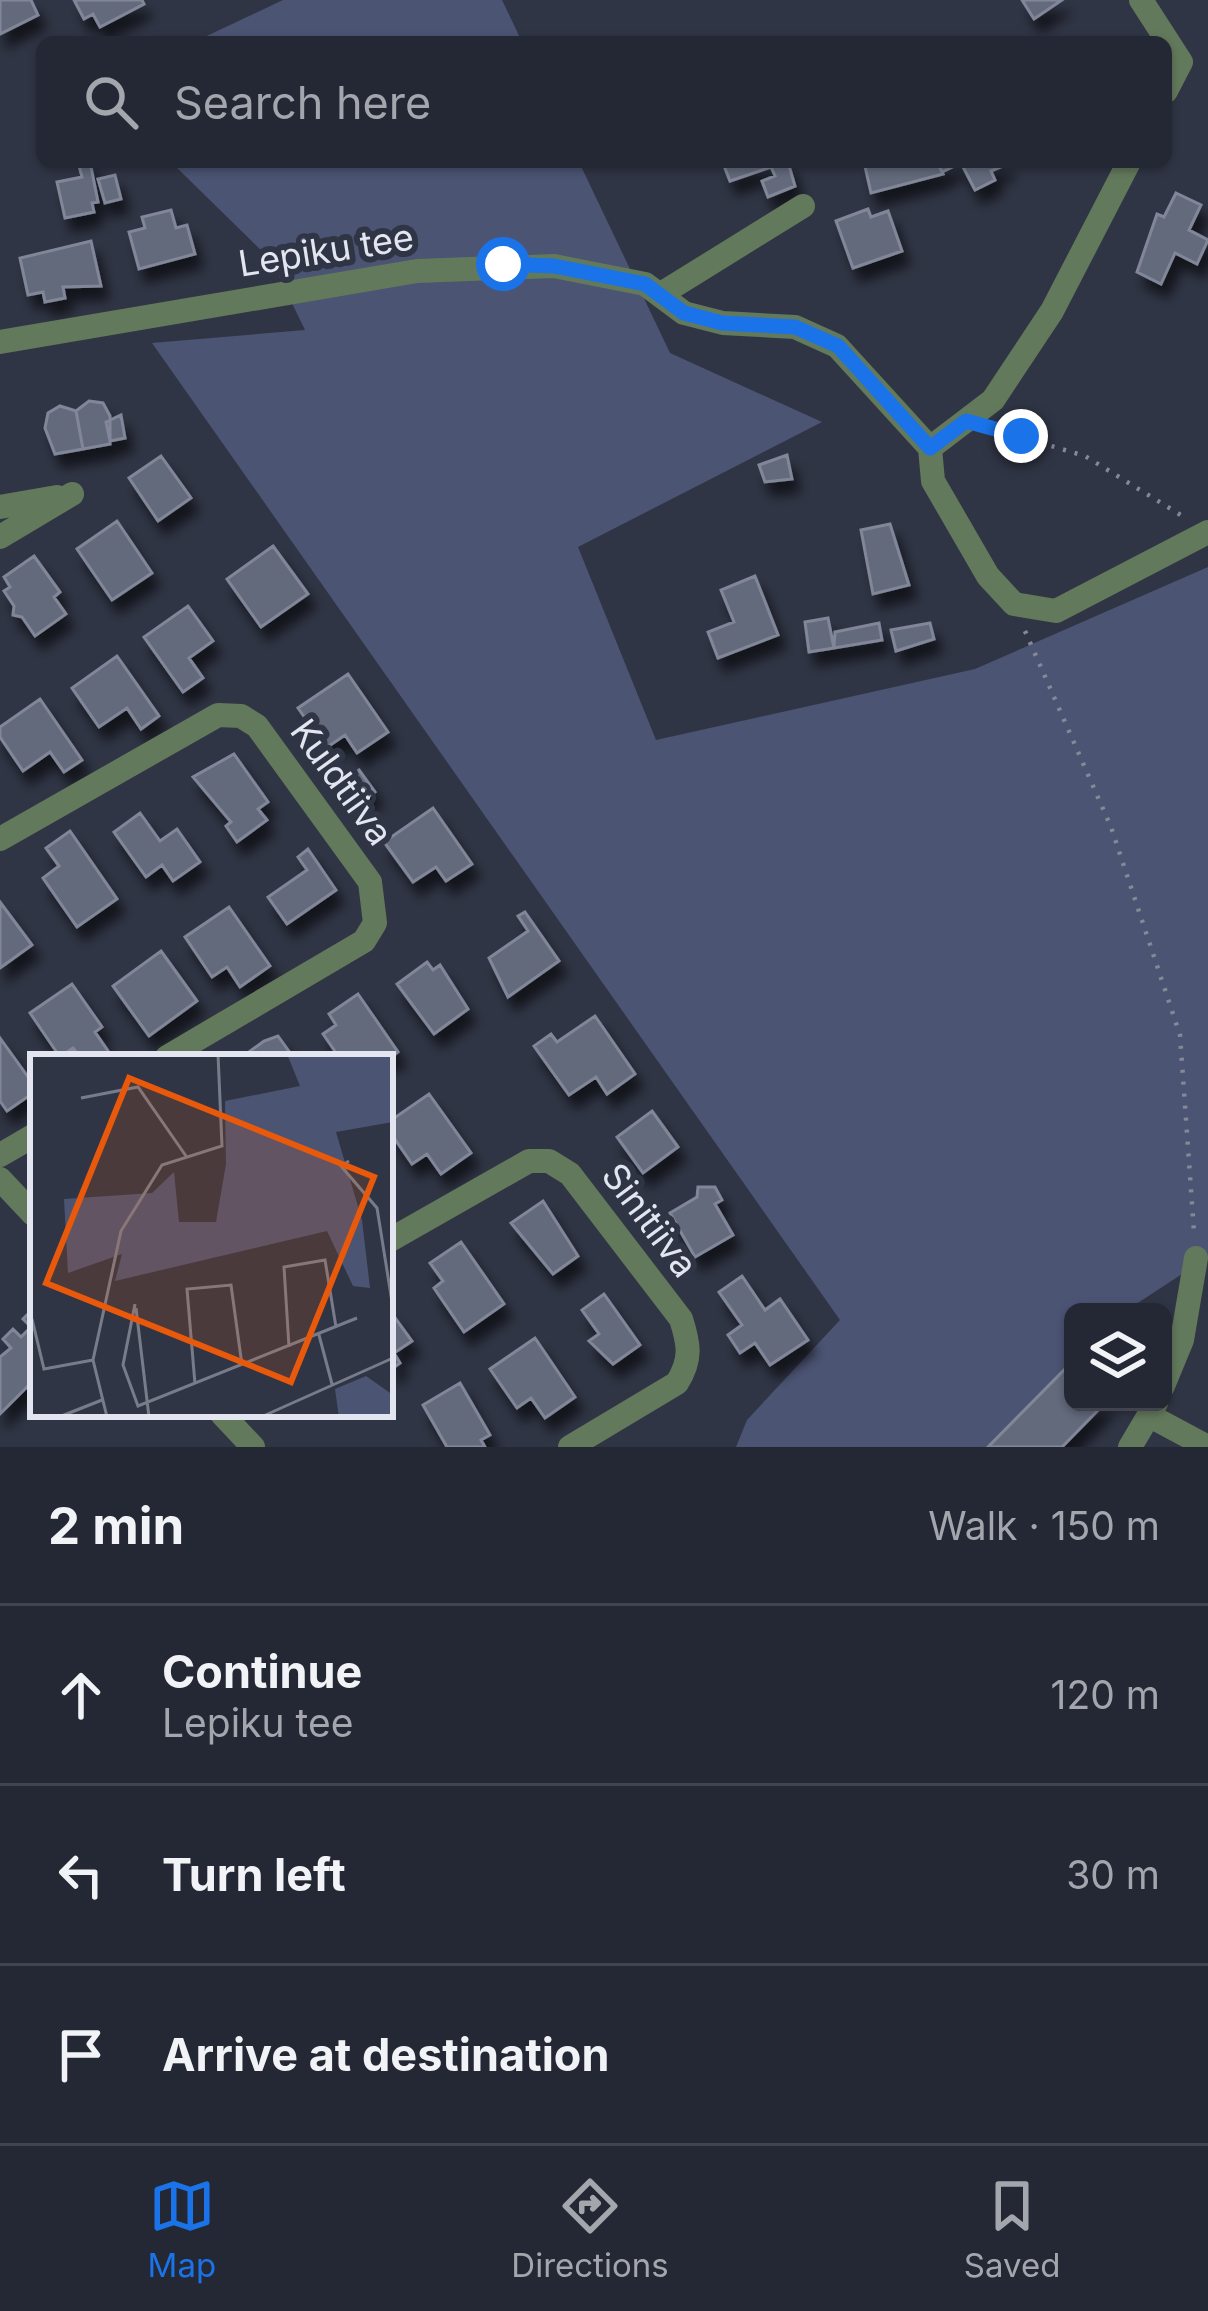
<!DOCTYPE html>
<html lang="en">
<head>
<meta charset="utf-8">
<style>
	body { margin:0; font-family:Inter,sans-serif; background:#2c303c; color:#f1f3f6 }
	.controls { position:absolute; right:36px; bottom:36px; display:grid; overflow:hidden; border-radius:18px; box-shadow:0 3px 9px #0004 }
	.controls button { width:108px; height:108px; display:grid; place-items:center; padding:0; border:0; border-bottom:3px solid #41444f; background:#242834; color:#f1f3f6; font:60px sans-serif }
	.stop { position:absolute; width:36px; height:36px; margin:-27px; border:9px solid #1a73e8; border-radius:50%; background:#fff }
	.stop.end { background:#1a73e8; border-color:#fff; box-shadow:0 3px 12px #0008 }
	.list { margin:0; padding:0; list-style:none }
	h2 { display:flex; justify-content:space-between; align-items:center; height:156px; margin:0; padding:0 48px; font-size:51px }
	h2 small { font-size:39px; font-weight:400; color:#a3a6ac }
	.list li { display:grid; grid-template-columns:78px 1fr auto; gap:36px; align-items:center; box-sizing:border-box; height:180px; padding:0 48px; border-top:3px solid #41444f }
	.list b { display:block; font-size:45px; white-space:nowrap }
	.list p { margin:0; font-size:39px; white-space:nowrap; color:#a3a6ac }
	.list em { font-size:39px; font-style:normal; color:#a3a6ac }
	.icon { flex:none; width:66px; height:66px; fill:none; stroke:currentColor; stroke-width:2; stroke-linecap:round; stroke-linejoin:round }
	.map { position:relative; flex:none; width:1208px; height:1447px; overflow:hidden }
	.search { position:absolute; background:#242834; box-shadow:0 3px 9px #0004; left:36px; right:36px; top:36px; height:132px; display:flex; align-items:center; gap:30px; box-sizing:border-box; padding:0 42px; border-radius:18px; color:#a3a6ac; font-size:45px }
	.sheet { height:696px; background:#242834 }
	nav { display:flex; justify-content:space-around; align-items:center; box-sizing:border-box; height:168px; border-top:3px solid #41444f; background:#242834; font-size:33px; color:#a3a6ac }
	nav a { display:grid; justify-items:center; gap:6px }
	nav .on { color:#1a73e8 }
	.map>svg:first-child { display:block }
	.green { fill:#4b5473 }
	.building { fill:#646a7b; stroke:#818799; stroke-width:3; filter:url(#shadow) }
	.lines { fill:none; stroke-linecap:round; stroke-linejoin:round }
	.path { stroke:#858997; stroke-width:4.5; stroke-dasharray:3 9; stroke-linecap:butt }
	.minor { stroke:#63795c; stroke-width:24 }
	.route { stroke:#1a73e8; stroke-width:15 }
	.labels { text-anchor:middle; stroke-width:12; stroke-linejoin:round; paint-order:stroke }
	.street-label { font-size:36px; fill:#e3e6f1; stroke:#303545 }
	.inset-road { fill:none; stroke:#787c8a; stroke-width:3 }
	.view { fill:#e8590c; fill-opacity:0.15; stroke:#e8590c; stroke-width:6 }
	.inset-edge { fill:none; stroke:#e3e6f1; stroke-width:6 }
</style>
</head>
<body>
<div class="map">
<svg width="1208" height="1447" viewBox="0 0 1208 1447">
	<defs>
		<filter id="shadow"><feDropShadow dx="7" dy="13" stdDeviation="6" flood-color="#0009"/></filter>
	</defs>
	<rect width="100%" height="100%" fill="#303545"/>
	<path class="green" d="M283 0H502L522 42H194Z
		M171 162H579L670 353 822 422 578 547 656 740 975 669 1208 567V1257L1124 1312H1073V1361L988 1447H736L747 1420 840 1320 152 343 305 330 271 260Z"/>
	<path class="building" d="M0 0H31L38 15 0 34Z
		M74 0H142L144 4 100 27 93 14 84 19Z
		M1022 0H1062L1034 19Z
		M78 162H90L98 202 92 203 94 212 65 218 57 182 82 177Z
		M736 162H788L795 186 768 197 762 181 775 176 771 167 730 181 724 166Z
		M937 162H1007L1008 164 991 171 995 180 975 190 961 163 942 172Z
		M937 162 943 174 871 193 864 162Z
		M115 175 121 199 105 203 98 179Z
		M1176 193 1201 205 1189 230 1208 240 1197 264 1175 253 1161 284 1137 272 1157 214 1164 217Z
		M868 209 871 217 888 211 902 251 853 268 836 221Z
		M171 210 176 228 187 225 195 254 139 269 129 232 145 228 142 217Z
		M91 241 101 286 63 287 65 298 45 302 43 292 28 295 20 258Z
		M89 401 103 403 110 416V444L83 449 76 411Z
		M60 406 76 411 83 449 55 454 45 428 48 413Z
		M121 415 125 438 110 441 106 422Z
		M787 455 792 479 765 482 759 465Z
		M161 456 191 498 158 521 129 478Z
		M117 521 152 573 112 600 77 549Z
		M890 524 909 585 873 594 861 530Z
		M273 546 308 594 261 627 227 579Z
		M34 556 60 592 54 597 66 614 35 636 22 617 13 615 14 606 4 591 10 587 4 577Z
		M755 576 778 635 718 658 708 632 734 622 721 590Z
		M188 606 213 641 189 658 203 678 183 692 144 637Z
		M828 618 834 648 809 652 805 622Z
		M879 623 882 640 834 648 835 632Z
		M930 623 934 639 896 651 891 630Z
		M117 656 159 716 141 729 127 708 99 727 72 688Z
		M348 674 388 732 357 753 345 735 326 748 298 708Z
		M40 699 82 760 64 772 50 752 23 771 0 737V727Z
		M234 754 268 802 258 809 267 820 237 842 226 826 231 822 193 777Z
		M359 770 375 792 357 805 341 782Z
		M433 808 472 864 446 881 436 867 413 882 384 842Z
		M140 813 160 841 177 829 200 862 173 881 162 865 146 877 114 832Z
		M70 831 117 899 77 927 43 878 59 866 46 848Z
		M308 849 336 890 287 924 268 897 307 870 298 857Z
		M0 902 32 945 0 968Z
		M229 907 270 966 240 987 227 967 212 977 185 937Z
		M525 912 559 961 508 997 489 958 528 931 518 916Z
		M161 951 197 1001 149 1036 113 986Z
		M427 962 433 970 440 965 468 1009 434 1034 397 984Z
		M72 984 102 1027 95 1032 108 1051 100 1057H80L73 1048 60 1057 30 1013Z
		M358 994 398 1052 390 1058 339 1057 323 1034 336 1025 329 1014Z
		M595 1016 635 1074 607 1094 596 1077 569 1095 534 1046 551 1034 557 1042Z
		M278 1036 293 1057H242L264 1041Z
		M0 1038 33 1084V1093L7 1111 0 1101Z
		M429 1094 471 1153 441 1174 427 1154 412 1164 390 1132V1121Z
		M652 1111 678 1147 643 1173 617 1137Z
		M698 1187H715L722 1200 715 1204 733 1235 695 1257 670 1213 697 1197Z
		M543 1201 578 1256 553 1274 511 1223Z
		M461 1242 504 1304 464 1332 434 1288 443 1281 430 1263Z
		M742 1276 765 1310 780 1299 808 1340 770 1365 755 1343 740 1353 728 1335 742 1325 719 1292Z
		M604 1294 640 1345 613 1364 589 1341 599 1334 582 1310Z
		M33 1309V1381L0 1414V1357L11 1348 3 1339 13 1329 21 1337 31 1327 23 1319Z
		M390 1311 412 1341 394 1353 400 1363 390 1370Z
		M535 1338 575 1397 545 1418 531 1398 517 1408 490 1369Z
		M1073 1361V1402H1106L1062 1447H988Z
		M460 1383 490 1435 481 1440 485 1447H447L423 1405Z"/>
	<g class="lines">
		<path class="path" d="M994 429 1085 456 1184 517
			M1025 631 1111 827 1180 1035 1194 1232"/>
		<path class="minor" d="M1141 0 1181 62 1166 91
			M661 294 803 206
			M0 342 417 271 554 266 645 284 684 313 723 323 795 327 837 346 930 448 933 481 988 576 1014 604 1056 611 1208 532
			M930 448 993 400 1052 311 1129 162
			M0 507 57 497
			M0 537 72 494
			M0 839 218 715 241 716 257 726 370 882 375 923 364 941 167 1057
			M0 1155 33 1136
			M0 1179 33 1214
			M390 1240 529 1161H549L570 1174 681 1319C689 1344 692 1359 677 1383L570 1447
			M1163 1386 1182 1340 1196 1258
			M222 1414 253 1447
			M1150 1416 1208 1447
			M1130 1447 1156 1403"/>
	</g>
	<g class="lines">
		<path class="route" d="M503 264 554 266 645 284 684 313 722 323 795 327 838 346 930 448 966 421 1021 436"/>
	</g>
	<g class="labels">
		<g class="street-label">
			<text transform="translate(326 250) rotate(-9)" y="13">Lepiku tee</text>
			<text transform="translate(342 782) rotate(54)" y="13">Kuldtiiva</text>
			<text transform="translate(650 1220) rotate(53)" y="13">Sinitiiva</text>
		</g>
	</g>
	<g transform="translate(30 1054)">
		<rect width="363" height="363" fill="#303545"/>
		<path d="M257 0H363V68L306 78 332 166 340 234 323 232 297 177 85 227 92 200 38 219 34 145 122 139 144 118 149 168H186L196 110 195 47 270 32ZM336 322 363 341V363H309L305 335Z" fill="#4b5473"/>
		<path class="inset-road" d="M51 44 108 33 156 102M319 107 311 112 347 154 363 254M105 250 93 311 108 352 327 264M106 254 119 363M2 265 14 315 63 306M289 281 302 330M259 293 254 213 295 206 306 273M165 330 157 235 201 231 212 311M29 363 72 346M77 363 63 306 91 177 132 111 192 92 188 0M231 363 363 304"/>
		<path class="view" d="M99 24 344 123 261 328 16 229Z"/>
		<rect width="363" height="363" class="inset-edge"/>
	</g>
</svg>
<div class="controls">
<button><svg class="icon" aria-label="layers" viewBox="0 0 24 24"><path d="M12 4l9 5-9 5-9-5zM3 14l9 5 9-5"/></svg></button>
</div>
<div class="stop" style="left:503px;top:264px"></div>
<div class="stop end" style="left:1021px;top:436px"></div>
<div class="search"><svg class="icon" aria-label="search" viewBox="0 0 24 24"><circle cx="10" cy="10" r="6"/><path d="M15 15l6 6"/></svg>Search here</div>
</div>
<section class="sheet">
<h2>2 min<small>Walk · 150 m</small></h2>
<ul class="list">
<li><svg class="icon" aria-label="ahead" viewBox="0 0 24 24"><path d="M12 20V5M6 11l6-6 6 6"/></svg><div><b>Continue</b><p>Lepiku tee</p></div><em>120 m</em></li>
<li><svg class="icon" aria-label="left" viewBox="0 0 24 24"><path d="M17 20v-9H6M10 6l-5 5 5 5"/></svg><div><b>Turn left</b></div><em>30 m</em></li>
<li><svg class="icon" aria-label="arrive" viewBox="0 0 24 24"><path d="M6 21V4h12l-3 4 3 4H6"/></svg><div><b>Arrive at destination</b></div></li>
</ul>
</section>
<nav>
<a class="on"><svg class="icon" aria-label="map" viewBox="0 0 24 24"><path d="M3 6l6-2 6 2 6-2v14l-6 2-6-2-6 2zM9 4v14M15 6v14"/></svg>Map</a>
<a><svg class="icon" aria-label="directions" viewBox="0 0 24 24"><path d="M12 3l9 9-9 9-9-9zM9 14v-3h6M13 9l2 2-2 2"/></svg>Directions</a>
<a><svg class="icon" aria-label="saved" viewBox="0 0 24 24"><path d="M7 4h10v16l-5-4-5 4z"/></svg>Saved</a>
</nav>
</body>
</html>
